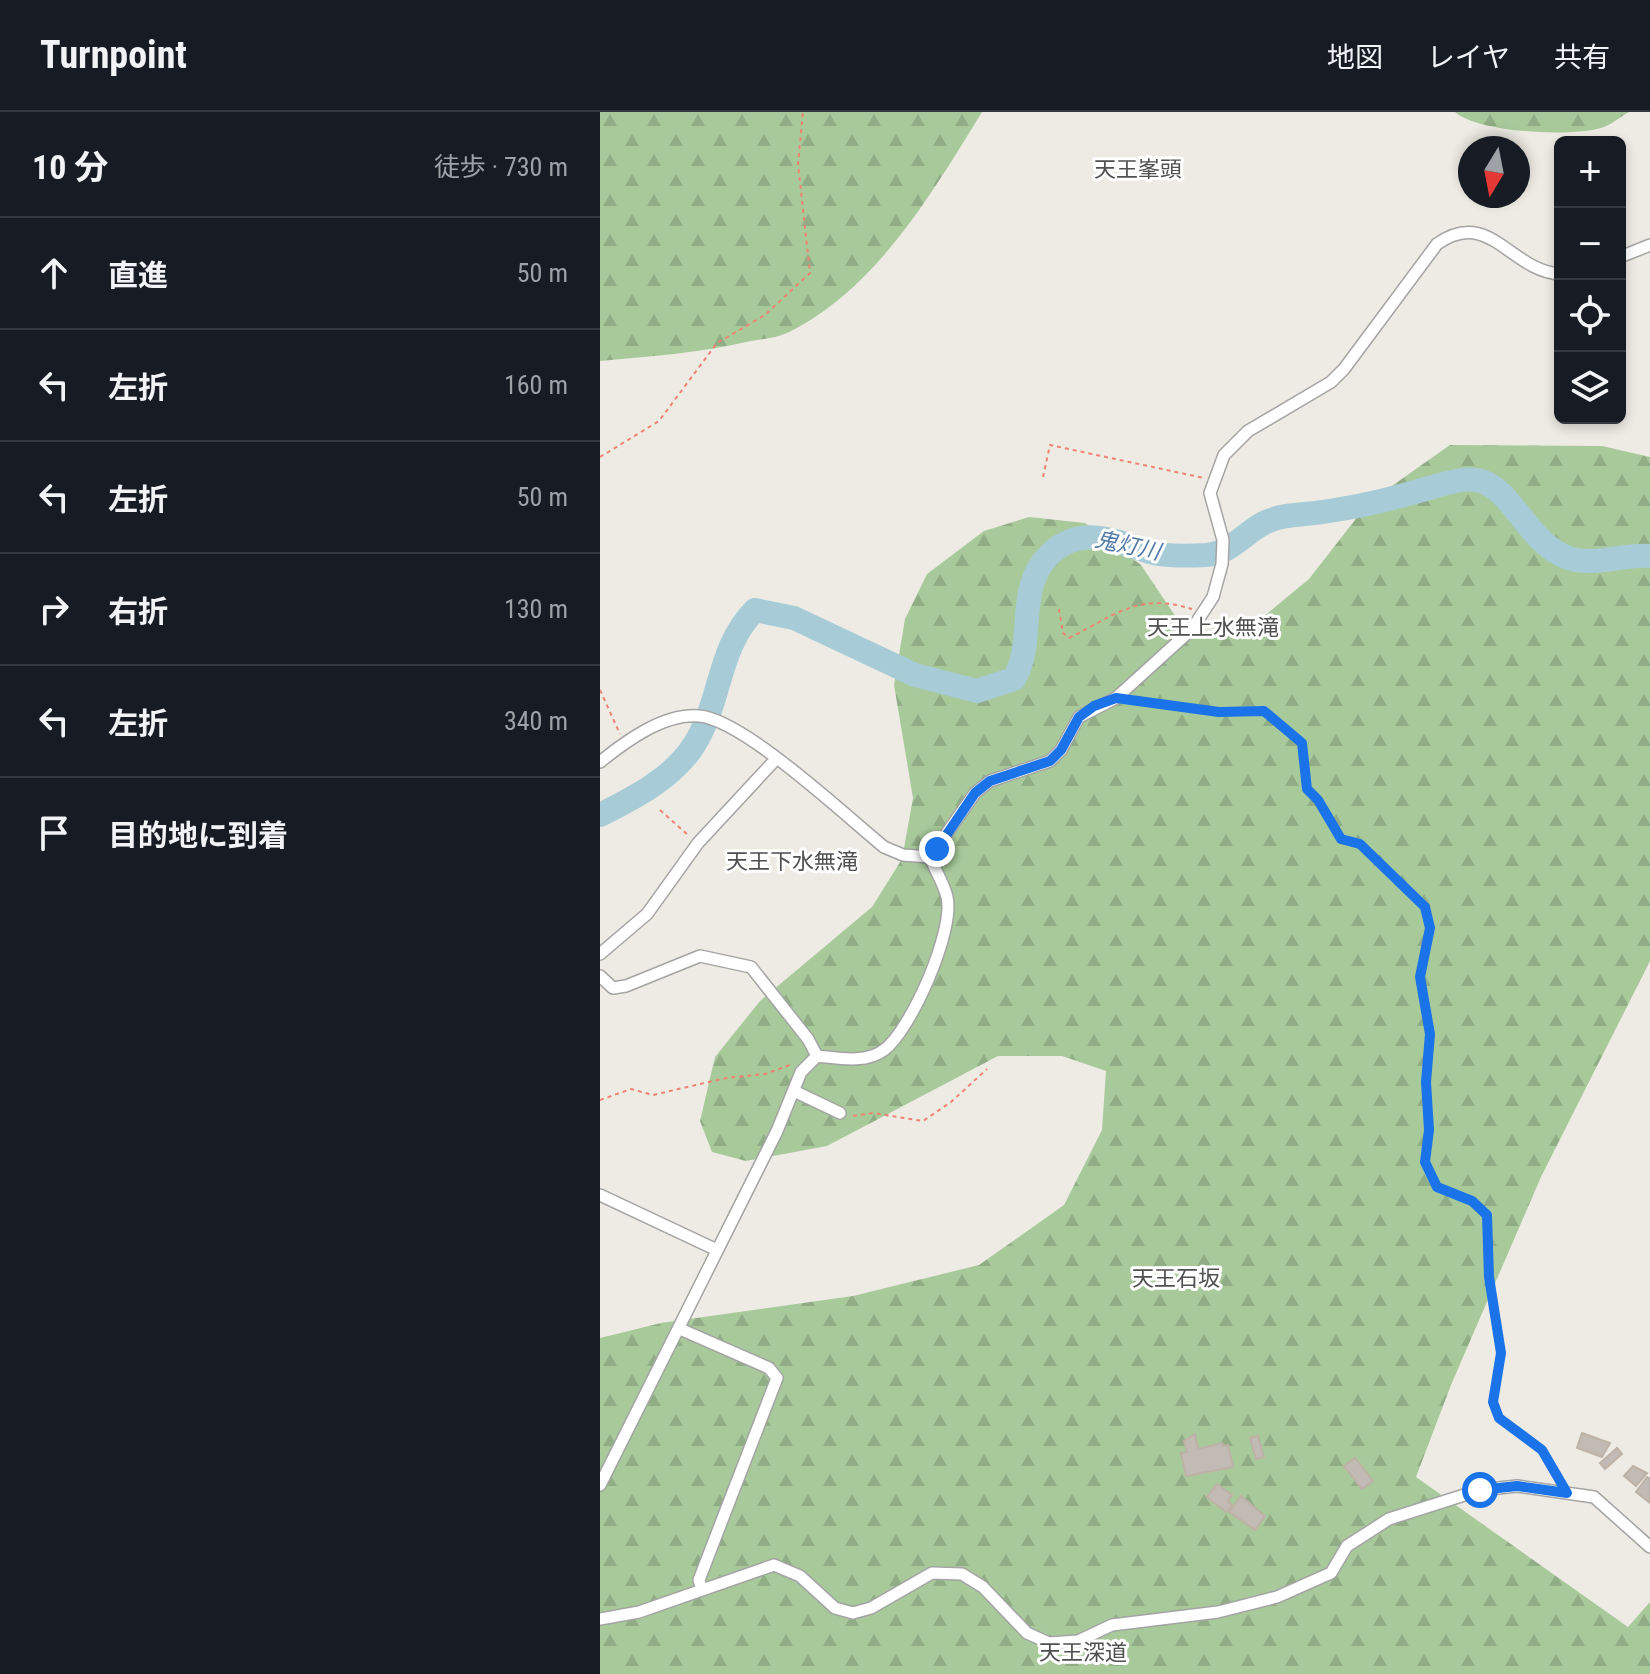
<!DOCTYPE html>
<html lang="ja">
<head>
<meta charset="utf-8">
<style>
	body { margin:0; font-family:"Roboto Condensed","Noto Sans JP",sans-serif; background:#20242c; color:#f1f3f6 }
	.controls { position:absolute; right:24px; top:24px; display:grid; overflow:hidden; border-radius:12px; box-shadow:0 4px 12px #0003 }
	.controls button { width:72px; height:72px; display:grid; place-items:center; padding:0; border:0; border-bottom:2px solid #363941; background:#171b24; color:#f1f3f6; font:40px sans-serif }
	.compass { position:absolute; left:858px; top:24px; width:72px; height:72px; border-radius:50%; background:#171b24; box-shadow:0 4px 12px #0003; rotate:190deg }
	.stop { position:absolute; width:24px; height:24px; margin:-18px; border:6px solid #1a73e8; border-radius:50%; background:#fff }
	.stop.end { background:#1a73e8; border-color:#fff; box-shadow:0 2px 8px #0008 }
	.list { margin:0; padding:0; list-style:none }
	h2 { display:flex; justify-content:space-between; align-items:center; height:104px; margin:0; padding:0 32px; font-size:34px }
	h2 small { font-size:26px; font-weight:400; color:#9ea1a6 }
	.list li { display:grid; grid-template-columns:52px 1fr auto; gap:24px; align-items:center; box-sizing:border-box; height:112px; padding:0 32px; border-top:2px solid #363941 }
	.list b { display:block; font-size:30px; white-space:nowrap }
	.list em { font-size:26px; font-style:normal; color:#9ea1a6 }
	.icon { flex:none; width:44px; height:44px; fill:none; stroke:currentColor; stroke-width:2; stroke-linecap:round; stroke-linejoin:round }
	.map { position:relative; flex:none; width:1050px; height:1562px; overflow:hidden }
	header { display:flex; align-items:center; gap:48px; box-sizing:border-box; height:112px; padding:0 40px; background:#171b24; border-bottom:2px solid #363941 }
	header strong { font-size:38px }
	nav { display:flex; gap:44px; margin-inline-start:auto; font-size:28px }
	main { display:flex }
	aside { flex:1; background:#171b24 }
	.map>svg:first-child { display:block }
	.forest { fill:url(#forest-firs) }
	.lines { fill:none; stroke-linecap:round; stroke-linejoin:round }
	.river { stroke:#a7ccd8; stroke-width:24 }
	.building { fill:#c2bab4; stroke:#beb2a7; stroke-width:2 }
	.minor-casing { stroke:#a4a4a4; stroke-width:14 }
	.path { stroke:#f08373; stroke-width:2; stroke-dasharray:4 4; stroke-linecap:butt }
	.minor { stroke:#fff; stroke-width:11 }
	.route { stroke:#1a73e8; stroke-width:10 }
	.labels { text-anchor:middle; stroke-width:6; stroke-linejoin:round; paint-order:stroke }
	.neighbourhood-label { font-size:22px; fill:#505050; stroke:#fff }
	.water-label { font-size:22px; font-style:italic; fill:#5179a6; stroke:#fff }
</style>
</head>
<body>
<header>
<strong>Turnpoint</strong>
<nav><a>地図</a><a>レイヤ</a><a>共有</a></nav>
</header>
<main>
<aside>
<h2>10 分<small>徒歩 · 730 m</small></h2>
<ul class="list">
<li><svg class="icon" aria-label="ahead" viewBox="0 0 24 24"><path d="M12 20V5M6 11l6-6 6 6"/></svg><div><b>直進</b></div><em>50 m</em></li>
<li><svg class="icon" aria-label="left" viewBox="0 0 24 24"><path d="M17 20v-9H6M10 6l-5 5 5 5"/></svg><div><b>左折</b></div><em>160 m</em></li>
<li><svg class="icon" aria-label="left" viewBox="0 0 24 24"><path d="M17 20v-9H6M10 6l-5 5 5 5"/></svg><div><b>左折</b></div><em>50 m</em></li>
<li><svg class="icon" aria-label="right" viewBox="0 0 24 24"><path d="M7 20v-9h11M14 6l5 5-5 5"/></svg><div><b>右折</b></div><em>130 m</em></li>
<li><svg class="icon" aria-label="left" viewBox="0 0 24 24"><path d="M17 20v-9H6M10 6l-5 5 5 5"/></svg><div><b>左折</b></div><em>340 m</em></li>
<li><svg class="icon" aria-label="arrive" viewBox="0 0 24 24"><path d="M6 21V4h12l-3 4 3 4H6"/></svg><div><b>目的地に到着</b></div></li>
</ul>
</aside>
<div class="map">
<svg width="1050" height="1562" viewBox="0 0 1050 1562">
	<defs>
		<pattern id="forest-firs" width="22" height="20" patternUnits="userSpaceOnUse" patternTransform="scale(2)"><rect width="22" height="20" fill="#a8ca9b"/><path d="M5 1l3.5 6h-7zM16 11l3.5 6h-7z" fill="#90ad85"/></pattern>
	</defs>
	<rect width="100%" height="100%" fill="#eeebe4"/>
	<path class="forest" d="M0 0H382C332 81 276 178 187 221 176 226 162 227 151 229 101 241 51 244 0 249Z
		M855 0H1029C1020 5 1011 13 1001 16 971 25 879 21 855 0Z
		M850 333 1002 334 1050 345V849L941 1065 851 1273 816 1365 1028 1515 1050 1490V1562H0V1226L61 1211 253 1184 379 1153 464 1093 502 1018 506 959 462 944H398L227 1034 146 1049 112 1040 100 1009 115 945 160 889 272 795 302 747 313 686 294 573 305 507 327 462 384 419 429 405 485 411 541 453 578 508 610 525 663 505 709 467 769 390Z"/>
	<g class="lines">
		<path class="river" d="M0 703C34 686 73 666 94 633 122 589 117 536 155 498L194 506 315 563 377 579 414 567C437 527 414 477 450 442 480 414 512 427 546 439 563 445 588 444 606 443 631 441 643 422 664 411 683 401 708 403 729 399 763 394 796 386 829 376 845 372 860 366 876 368 911 373 927 430 966 445 993 456 1023 441 1050 444"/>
	</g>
	<path class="building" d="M982 1321 1010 1331 1002 1345 977 1336Z
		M595 1322 598 1337 622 1331 623 1334 628 1333 633 1355 586 1364 581 1341 587 1340 584 1329Z
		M658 1324 664 1345 656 1347 650 1326Z
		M1017 1336 1022 1342 1005 1357 1000 1351Z
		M755 1346 773 1369 762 1377 744 1354Z
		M1033 1354 1047 1361 1036 1374 1024 1364Z
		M1047 1365 1050 1367V1391L1036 1380Z
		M617 1372 632 1383 628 1389 632 1393 626 1400 607 1385Z
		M641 1384 665 1404 655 1418 629 1400Z"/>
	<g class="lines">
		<g class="minor-casing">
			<path id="minor" d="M1020 145 1050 133
				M0 650C26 629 64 601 99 604 143 607 246 704 284 735L303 743 330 745 375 681 390 669 450 649 461 638 479 605 516 586 592 517 613 485 622 452 623 428 610 381 624 343 648 319 731 270 744 257 837 132C890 95 910 159 960 162
				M0 842 47 802 98 731 175 648
				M0 864 13 876 26 874 100 844 151 855 208 927 217 944
				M194 979 240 1001
				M0 1083 117 1138
				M80 1217 169 1256 177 1266 99 1468 102 1478
				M0 1373 177 1019 201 960 217 944C238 946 265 952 284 938 311 918 355 818 347 785 344 772 335 758 330 745
				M0 1507 39 1500 174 1453 200 1464 235 1496 253 1501 271 1496 332 1461 362 1462 383 1475 427 1521 449 1531 478 1529 512 1513 618 1500 677 1485 731 1461 747 1434 789 1407 880 1378 917 1374 994 1385 1050 1435"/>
		</g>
		<path class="path" d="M0 345 59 309 117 231 165 203 210 161 198 52 203 0
			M443 365 450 333 604 366
			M459 497 463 521 469 526C516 503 538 480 592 497
			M0 578 20 622
			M532 589 589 594 619 600 664 599 702 631 707 677 718 688 741 727 760 732 825 795 830 816 820 865 830 922 826 970 829 1018 825 1050 837 1075 872 1089 887 1103 889 1165 901 1241 893 1290 899 1306 942 1338 962 1369
			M60 698 89 724
			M0 988 31 977 53 983 126 966 165 962 190 953
			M253 1004 273 1001 323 1009 351 990 387 957"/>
		<use href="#minor" class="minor"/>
	</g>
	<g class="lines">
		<path class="route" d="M337 737 375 681 390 669 450 649 461 638 479 605 494 594 516 586 619 600 664 599 702 631 707 677 718 688 741 727 760 732 825 795 830 816 820 865 830 922 826 970 829 1018 825 1050 837 1075 872 1089 887 1103 889 1165 901 1241 893 1290 899 1306 942 1338 967 1381 917 1374 880 1378"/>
	</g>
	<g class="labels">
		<g class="neighbourhood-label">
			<text x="538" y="65">天王峯頭</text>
			<text x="613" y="523">天王上水無滝</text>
			<text x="192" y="757">天王下水無滝</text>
			<text x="576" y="1174">天王石坂</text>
			<text x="483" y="1548">天王深道</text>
		</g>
		<g class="water-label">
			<text transform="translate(528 433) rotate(12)" y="8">鬼灯川</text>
		</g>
	</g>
</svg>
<div class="controls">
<button>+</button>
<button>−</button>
<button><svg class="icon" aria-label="locate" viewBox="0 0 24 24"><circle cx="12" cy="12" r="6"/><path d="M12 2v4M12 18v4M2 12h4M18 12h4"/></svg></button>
<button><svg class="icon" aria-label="layers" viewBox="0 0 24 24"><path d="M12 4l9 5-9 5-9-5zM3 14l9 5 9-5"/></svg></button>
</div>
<svg class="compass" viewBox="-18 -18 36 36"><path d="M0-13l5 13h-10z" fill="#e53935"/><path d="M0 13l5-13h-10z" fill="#9ea1a6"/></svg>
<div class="stop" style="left:880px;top:1378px"></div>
<div class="stop end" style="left:337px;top:737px"></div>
</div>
</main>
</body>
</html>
